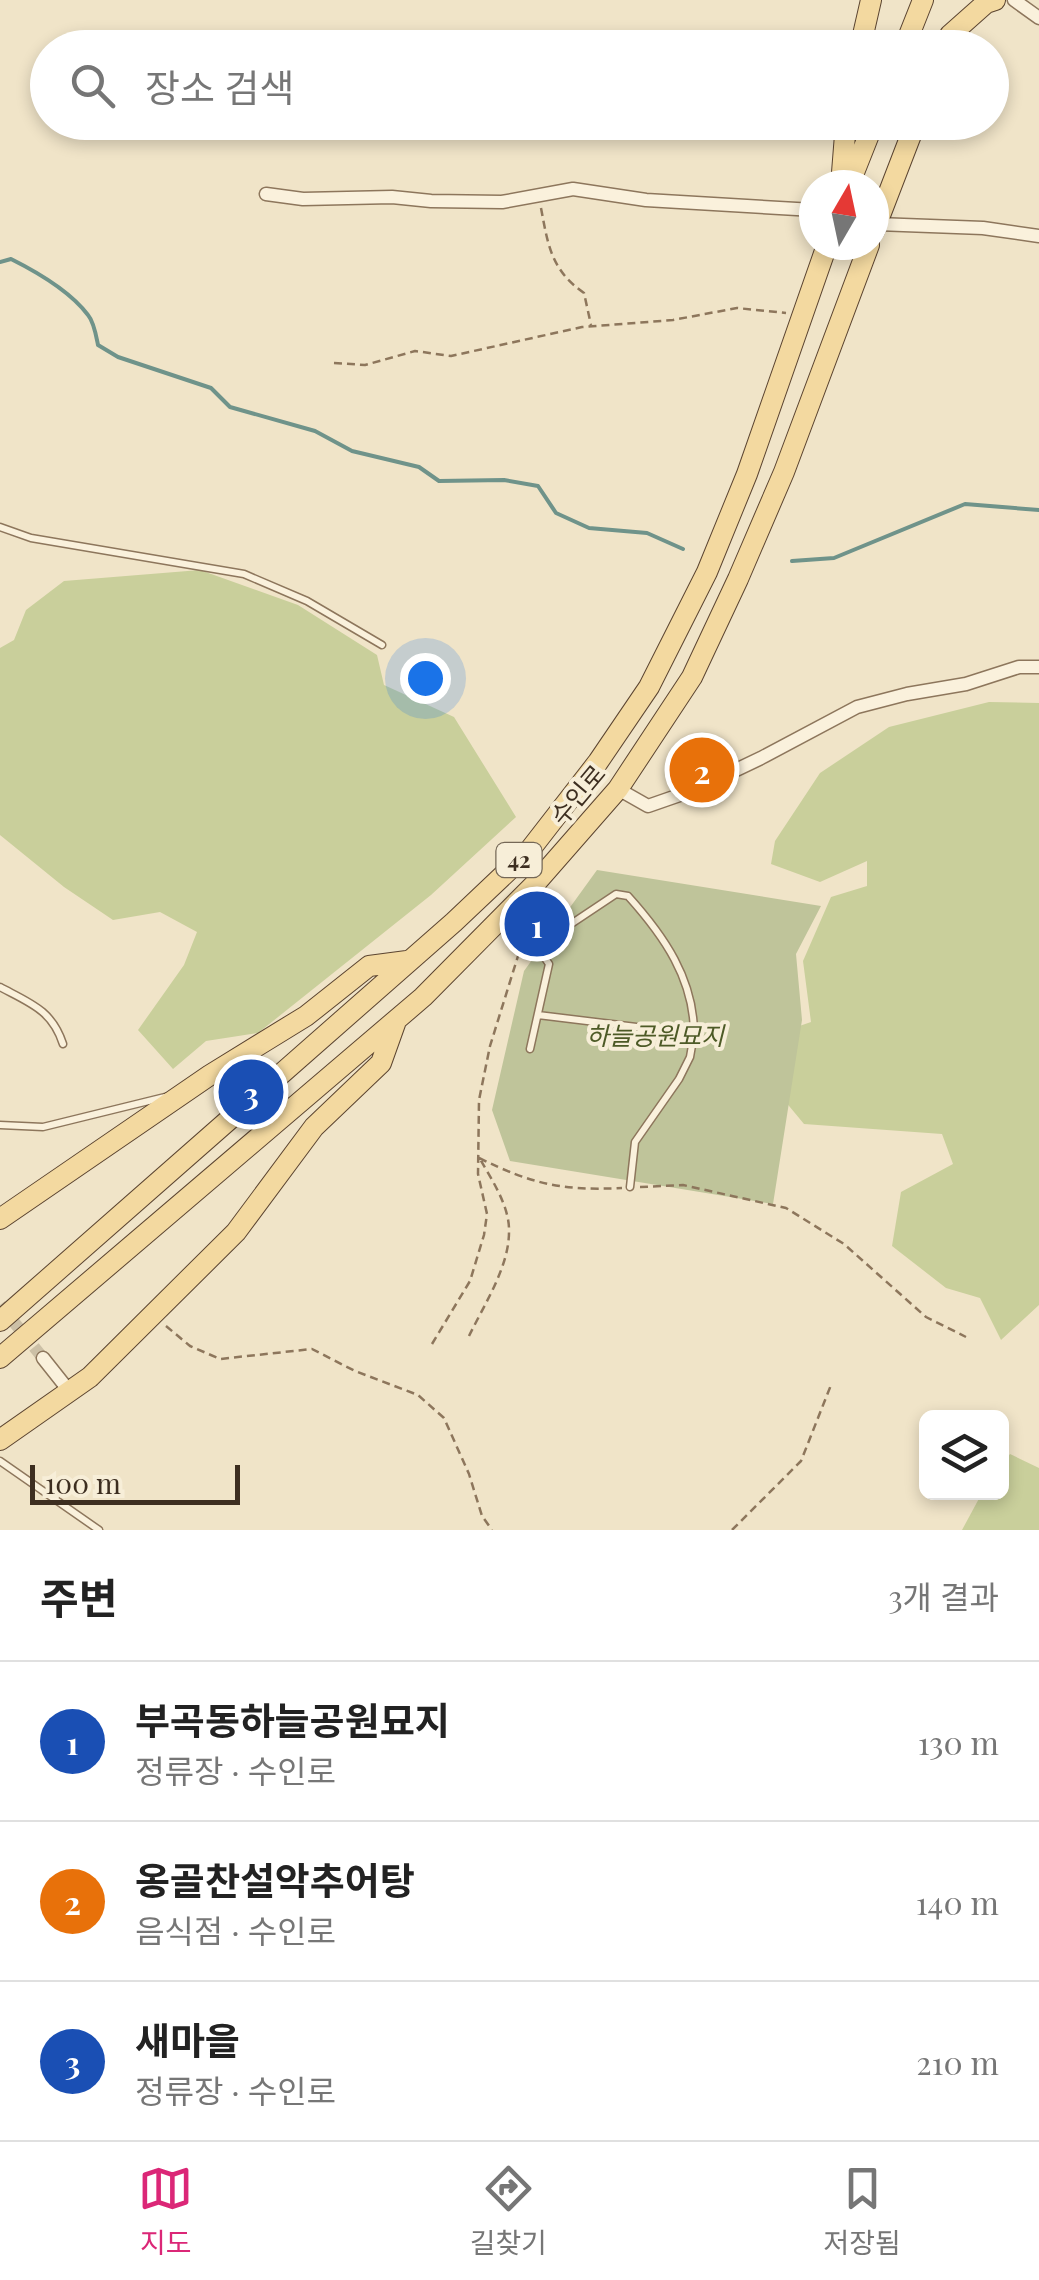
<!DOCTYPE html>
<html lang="ko">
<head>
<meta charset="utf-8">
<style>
	body { margin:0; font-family:"Playfair Display","Noto Sans KR",serif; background:#f6f6f6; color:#222 }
	.controls { position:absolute; right:30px; bottom:30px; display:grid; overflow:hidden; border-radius:15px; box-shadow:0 5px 15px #0003 }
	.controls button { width:90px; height:90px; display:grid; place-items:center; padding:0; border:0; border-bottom:2px solid #e0e0e0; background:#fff; color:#222; font:50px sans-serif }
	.compass { position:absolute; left:799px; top:170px; width:90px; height:90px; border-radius:50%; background:#fff; box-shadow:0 5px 15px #0003; rotate:9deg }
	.scale { position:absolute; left:30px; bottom:25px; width:210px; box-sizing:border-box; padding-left:10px; border:5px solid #3d2e20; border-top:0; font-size:28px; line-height:35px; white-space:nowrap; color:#3d2e20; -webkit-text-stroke:8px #f7eed8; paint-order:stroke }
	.you { position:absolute; left:425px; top:678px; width:35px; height:35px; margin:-25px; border:8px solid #fff; border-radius:50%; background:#1a73e8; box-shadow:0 0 0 15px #1a73e833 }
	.badge { display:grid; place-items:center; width:65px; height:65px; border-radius:50%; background:#db2777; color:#fff; font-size:32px; font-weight:700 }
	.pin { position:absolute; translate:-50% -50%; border:5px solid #fff; box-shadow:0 2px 10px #0006 }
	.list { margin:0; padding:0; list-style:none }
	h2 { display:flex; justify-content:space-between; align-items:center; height:130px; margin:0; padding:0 40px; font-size:42px }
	h2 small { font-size:32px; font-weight:400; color:#767676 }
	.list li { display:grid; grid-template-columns:65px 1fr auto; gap:30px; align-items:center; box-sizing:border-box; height:160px; padding:0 40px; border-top:2px solid #e0e0e0 }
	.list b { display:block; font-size:38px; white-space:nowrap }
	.list p { margin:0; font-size:32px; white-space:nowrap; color:#767676 }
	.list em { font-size:32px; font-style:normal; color:#767676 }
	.icon { flex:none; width:55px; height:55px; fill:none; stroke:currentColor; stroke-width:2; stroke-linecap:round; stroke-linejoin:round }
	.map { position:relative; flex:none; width:1039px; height:1530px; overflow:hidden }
	.search { position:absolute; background:#fff; box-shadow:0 5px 15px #0003; left:30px; right:30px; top:30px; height:110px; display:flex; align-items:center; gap:25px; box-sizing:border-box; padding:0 35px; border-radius:55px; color:#767676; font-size:38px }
	.sheet { height:610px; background:#fff }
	nav { display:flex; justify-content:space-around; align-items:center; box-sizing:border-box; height:140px; border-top:2px solid #e0e0e0; background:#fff; font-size:28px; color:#767676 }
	nav a { display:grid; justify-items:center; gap:5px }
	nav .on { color:#db2777 }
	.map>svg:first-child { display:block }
	.green { fill:#c9cf9b }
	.cemetery { fill:#bfc49a }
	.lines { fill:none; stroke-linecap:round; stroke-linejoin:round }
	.stream { stroke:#6f938a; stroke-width:4 }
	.minor-tunnel { stroke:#ccc0a6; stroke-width:12; stroke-dasharray:12 6; stroke-linecap:butt }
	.service-casing { stroke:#8d765c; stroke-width:9 }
	.minor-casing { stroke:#8d765c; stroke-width:15 }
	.primary-casing { stroke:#5b4430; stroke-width:22 }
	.path { stroke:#8d765c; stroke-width:2.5; stroke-dasharray:8 5; stroke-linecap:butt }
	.service { stroke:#faf1dc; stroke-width:6 }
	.minor { stroke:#faf1dc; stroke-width:12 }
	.primary { stroke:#f3d9a0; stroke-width:20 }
	.labels { text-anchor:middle; stroke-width:8; stroke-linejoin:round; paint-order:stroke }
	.shield { fill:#f7eed8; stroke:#756857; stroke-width:2.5 }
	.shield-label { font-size:22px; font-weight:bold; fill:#3d2e20 }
	.street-label { font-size:25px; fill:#3d2e20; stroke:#f7eed8 }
	.park-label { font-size:25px; font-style:italic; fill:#4d5a26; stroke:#f7eed8 }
</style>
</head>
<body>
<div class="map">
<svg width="1039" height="1530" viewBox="0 0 1039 1530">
	<rect width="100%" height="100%" fill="#f0e4c8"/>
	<path class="green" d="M200 570 298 605 377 655 384 685 454 717 516 817 431 895 258 1033 206 1041 173 1069 138 1030 184 965 197 932 160 912 113 920 64 887 0 835V648L14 640 26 610 64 581Z
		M989 702 1039 703V1305L1001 1340 980 1298 946 1288 892 1246 901 1192 953 1164 942 1134 804 1124 765 1077 782 1032 811 1022 803 961 831 897 867 886V861L820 882 771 864 775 841 820 773 889 727Z
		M1010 1454 1039 1468V1530H962L982 1493 1002 1492V1465Z"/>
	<path class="cemetery" d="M597 870 821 906 796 954 802 1020 773 1204 510 1161 492 1110 524 971Z"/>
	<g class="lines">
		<path class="stream" d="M0 262 11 259C37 272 70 291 88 315 94 322 96 335 98 345L118 357 211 388 230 407 315 431 352 451 419 467 439 481 504 480 538 486 556 513 589 528 647 533 683 549
			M792 561 834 558 965 504 1039 510"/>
		<path class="minor-tunnel" d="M0 1305 43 1358"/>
		<g class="service-casing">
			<path id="service" d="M0 527 31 538 244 574 307 601 382 645
				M500 922 521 945 542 954 549 964 530 1049
				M0 987C30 1003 52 1010 63 1044
				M538 1015 694 1034C694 979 664 936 628 896L616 894 565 928
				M0 1125 43 1127 169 1096
				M630 1187 635 1142 679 1079 690 1057 694 1034
				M0 1461 99 1530"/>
		</g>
		<g class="minor-casing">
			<path id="minor" d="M1014 0 1039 18
				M266 194 303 199 392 197 431 201 502 202 573 189 646 200 814 210
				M877 224 983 228 1039 236
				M618 789 648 806 694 790 761 758 857 707 907 694 966 684 1019 667H1039
				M43 1358 70 1392"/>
		</g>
		<g class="primary-casing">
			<path id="primary" d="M950 35 986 3 995 0
				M860 48 871 0
				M904 48 923 0
				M841 185 846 122
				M849 185 874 122
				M874 231 916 122
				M0 1219 210 1075 306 1016 369 966 407 961
				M0 1321 454 922 529 851 598 762 649 687 707 572 747 474 827 245
				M0 1358 423 997 534 885 618 789 692 677 738 579 784 472 869 245
				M0 1440 90 1377 236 1232 314 1127 381 1063 396 1021"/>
		</g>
		<path class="path" d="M541 208C548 245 551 270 584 293L591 325
			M334 363 365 365 415 351 451 356 582 327 673 320 737 308 786 313
			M479 1158C532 1184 562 1191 622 1188
			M640 1187 683 1185 786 1208 844 1244 926 1317 966 1337
			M166 1326 190 1346 220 1359 312 1349 355 1371 418 1395 444 1418 469 1474 482 1516 492 1530
			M469 1336C484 1305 509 1267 509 1232 510 1207 492 1180 480 1159
			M432 1344 470 1281 484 1235 487 1214 478 1174 479 1100 490 1046 518 956
			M732 1530 801 1461 831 1385"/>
		<use href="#service" class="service"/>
		<use href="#minor" class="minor"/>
		<use href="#primary" class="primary"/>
	</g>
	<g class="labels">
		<rect class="shield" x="496.5" y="843" width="45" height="34" rx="8"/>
		<g class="shield-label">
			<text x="519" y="868">42</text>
		</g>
		<g class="street-label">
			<text transform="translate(578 795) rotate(-50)" y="9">수인로</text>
		</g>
		<g class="park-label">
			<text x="655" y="1045">하늘공원묘지</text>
		</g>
	</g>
</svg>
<div class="controls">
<button><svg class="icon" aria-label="layers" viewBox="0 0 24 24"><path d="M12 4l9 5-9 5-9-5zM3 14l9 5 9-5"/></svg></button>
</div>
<svg class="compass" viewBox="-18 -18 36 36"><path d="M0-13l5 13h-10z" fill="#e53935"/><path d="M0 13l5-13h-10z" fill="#767676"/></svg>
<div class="scale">100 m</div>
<div class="you"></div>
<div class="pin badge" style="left:537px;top:924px;background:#1a4fb4">1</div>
<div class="pin badge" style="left:702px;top:770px;background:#e8710a">2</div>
<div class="pin badge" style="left:251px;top:1092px;background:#1a4fb4">3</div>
<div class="search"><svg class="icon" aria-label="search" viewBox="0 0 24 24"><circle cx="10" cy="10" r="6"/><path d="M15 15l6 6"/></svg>장소 검색</div>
</div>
<section class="sheet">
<h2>주변<small>3개 결과</small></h2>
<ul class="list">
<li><span class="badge" style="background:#1a4fb4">1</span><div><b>부곡동하늘공원묘지</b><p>정류장 · 수인로</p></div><em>130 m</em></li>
<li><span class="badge" style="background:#e8710a">2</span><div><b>옹골찬설악추어탕</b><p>음식점 · 수인로</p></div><em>140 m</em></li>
<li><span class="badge" style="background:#1a4fb4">3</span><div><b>새마을</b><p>정류장 · 수인로</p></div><em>210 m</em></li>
</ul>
</section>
<nav>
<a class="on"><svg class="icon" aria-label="map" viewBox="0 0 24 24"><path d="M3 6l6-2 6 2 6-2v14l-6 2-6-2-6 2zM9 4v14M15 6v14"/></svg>지도</a>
<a><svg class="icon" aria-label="directions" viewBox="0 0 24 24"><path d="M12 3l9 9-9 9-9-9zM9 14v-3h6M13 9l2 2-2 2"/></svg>길찾기</a>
<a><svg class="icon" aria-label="saved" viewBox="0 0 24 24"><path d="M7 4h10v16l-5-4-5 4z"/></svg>저장됨</a>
</nav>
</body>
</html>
